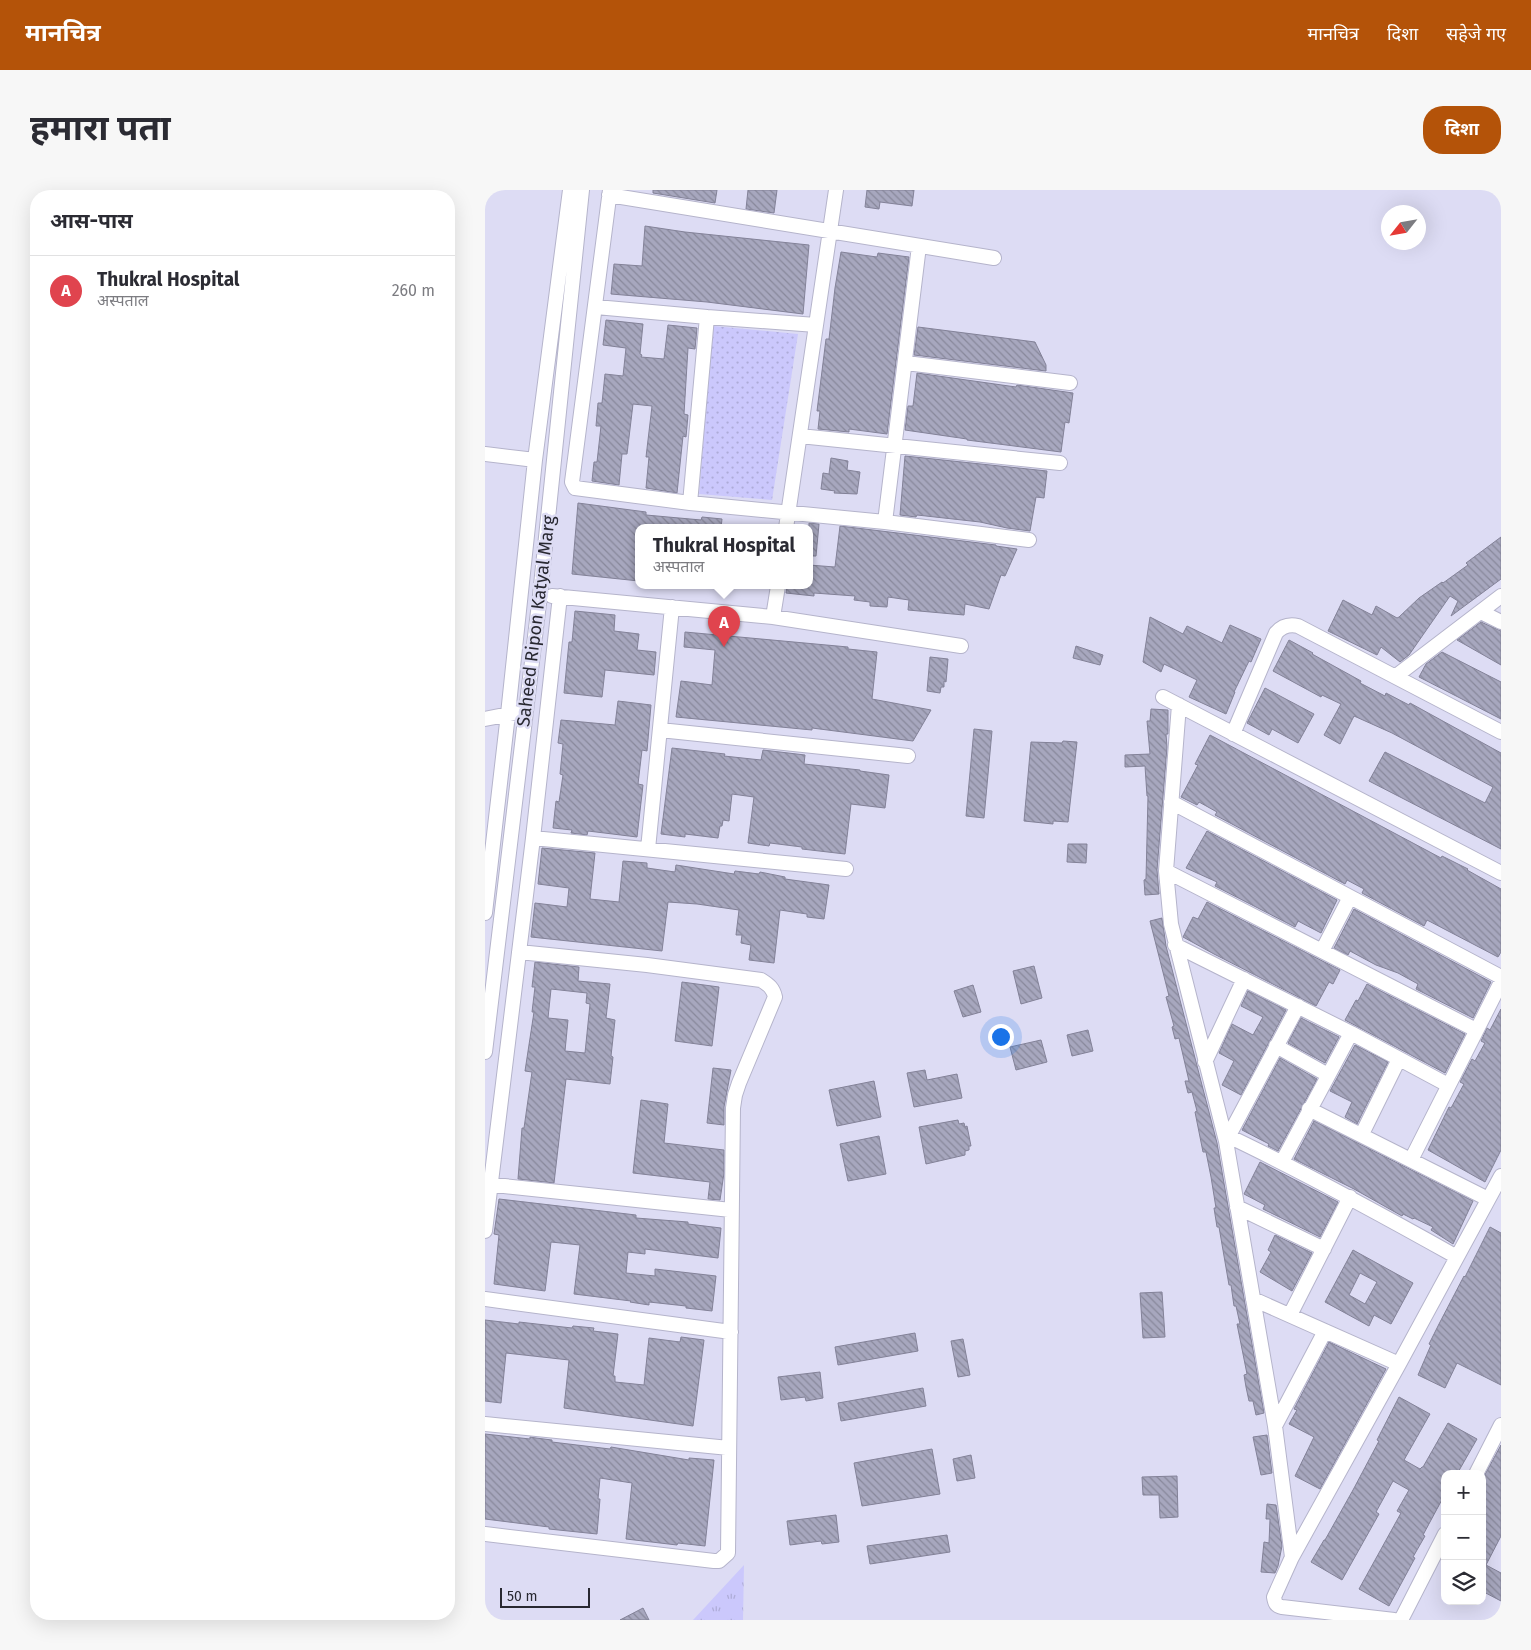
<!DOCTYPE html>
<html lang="hi">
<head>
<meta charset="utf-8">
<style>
	body { margin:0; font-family:"Fira Sans","Noto Sans Devanagari",sans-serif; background:#f7f7f7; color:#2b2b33 }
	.controls { position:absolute; right:15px; bottom:15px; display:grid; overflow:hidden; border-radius:10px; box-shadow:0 5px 20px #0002 }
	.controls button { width:45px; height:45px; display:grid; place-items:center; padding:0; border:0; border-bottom:1px solid #e1e1e2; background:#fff; color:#2b2b33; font:25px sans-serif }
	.compass { position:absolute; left:896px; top:15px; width:45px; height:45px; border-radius:50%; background:#fff; box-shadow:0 5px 20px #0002; rotate:239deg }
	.scale { position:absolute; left:15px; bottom:12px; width:90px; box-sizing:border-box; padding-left:5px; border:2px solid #282831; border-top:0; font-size:14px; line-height:18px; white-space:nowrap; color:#282831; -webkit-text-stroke:4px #dddcf4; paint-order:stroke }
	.you { position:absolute; left:515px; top:846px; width:18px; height:18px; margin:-12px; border:4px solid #fff; border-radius:50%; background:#1a73e8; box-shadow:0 0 0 8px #1a73e833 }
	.badge { display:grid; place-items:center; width:32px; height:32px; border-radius:50%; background:#b45309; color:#fff; font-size:16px; font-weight:700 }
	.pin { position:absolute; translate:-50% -41px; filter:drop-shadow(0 1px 2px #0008) }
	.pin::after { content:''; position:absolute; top:26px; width:18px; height:15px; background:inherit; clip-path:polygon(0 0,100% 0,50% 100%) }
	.popup { position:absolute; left:150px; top:334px; width:178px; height:65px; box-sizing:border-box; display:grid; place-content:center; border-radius:10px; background:#fff; filter:drop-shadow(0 1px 4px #0005); font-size:16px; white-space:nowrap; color:#7c7c81 }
	.popup b { font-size:19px; color:#2b2b33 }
	.popup::after { content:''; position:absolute; left:50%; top:100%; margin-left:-10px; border:10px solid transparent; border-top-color:#fff }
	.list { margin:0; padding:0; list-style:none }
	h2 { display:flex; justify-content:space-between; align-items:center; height:65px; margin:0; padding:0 20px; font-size:21px }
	h2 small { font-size:16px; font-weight:400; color:#7c7c81 }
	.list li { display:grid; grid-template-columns:32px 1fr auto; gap:15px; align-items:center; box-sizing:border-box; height:70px; padding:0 20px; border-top:1px solid #e1e1e2 }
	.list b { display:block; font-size:19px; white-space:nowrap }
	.list p { margin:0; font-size:16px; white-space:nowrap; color:#7c7c81 }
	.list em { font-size:16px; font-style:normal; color:#7c7c81 }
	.icon { flex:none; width:28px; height:28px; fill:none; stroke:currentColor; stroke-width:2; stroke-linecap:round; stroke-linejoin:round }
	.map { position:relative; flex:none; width:1016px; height:1430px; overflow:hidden; border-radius:20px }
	header { display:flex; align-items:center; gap:30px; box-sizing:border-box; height:70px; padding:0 25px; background:#b45309; color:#fff }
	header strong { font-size:24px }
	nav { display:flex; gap:28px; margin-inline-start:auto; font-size:18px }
	.intro { display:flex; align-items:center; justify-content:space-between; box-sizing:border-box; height:120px; padding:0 30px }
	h1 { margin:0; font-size:35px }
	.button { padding:12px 22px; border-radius:20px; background:#b45309; color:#fff; font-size:18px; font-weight:700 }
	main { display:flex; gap:30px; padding:0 30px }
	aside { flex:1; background:#fff; border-radius:20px; box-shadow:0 5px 20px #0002 }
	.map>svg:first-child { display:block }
	.grass { fill:url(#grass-tufts) }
	.park { fill:url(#park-dots) }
	.building { fill:url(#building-back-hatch); stroke:#838298; fill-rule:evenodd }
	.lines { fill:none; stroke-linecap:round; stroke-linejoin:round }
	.minor-casing { stroke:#b5b4cb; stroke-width:16 }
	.minor { stroke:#fff; stroke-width:14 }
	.labels { text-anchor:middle; stroke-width:5; stroke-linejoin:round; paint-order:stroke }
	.street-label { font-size:18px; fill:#282831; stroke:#dddcf4 }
</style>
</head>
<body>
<header>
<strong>मानचित्र</strong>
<nav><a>मानचित्र</a><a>दिशा</a><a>सहेजे गए</a></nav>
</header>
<div class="intro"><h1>हमारा पता</h1><a class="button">दिशा</a></div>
<main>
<aside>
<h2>आस-पास<small></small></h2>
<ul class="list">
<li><span class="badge" style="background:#e0444e">A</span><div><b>Thukral Hospital</b><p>अस्पताल</p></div><em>260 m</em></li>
</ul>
</aside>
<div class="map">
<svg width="1016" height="1430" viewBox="0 0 1016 1430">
	<defs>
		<pattern id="grass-tufts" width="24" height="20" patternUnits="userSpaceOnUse" patternTransform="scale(1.25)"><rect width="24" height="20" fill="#cbc8fc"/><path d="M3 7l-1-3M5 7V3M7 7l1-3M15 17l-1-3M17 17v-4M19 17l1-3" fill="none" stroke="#aeacd8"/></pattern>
		<pattern id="park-dots" width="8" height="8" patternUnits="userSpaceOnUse" patternTransform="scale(1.25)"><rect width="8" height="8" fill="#cbc8fc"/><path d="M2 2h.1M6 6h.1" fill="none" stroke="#aeacd8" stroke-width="1.8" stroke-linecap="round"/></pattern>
		<pattern id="building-back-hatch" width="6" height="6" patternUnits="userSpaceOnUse" patternTransform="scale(1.25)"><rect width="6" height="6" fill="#a7a7be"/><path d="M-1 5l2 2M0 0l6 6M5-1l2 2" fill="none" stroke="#88889b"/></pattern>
	</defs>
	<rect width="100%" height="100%" fill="#dddcf4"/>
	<path class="grass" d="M259 1375 258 1430H208Z"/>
	<path class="park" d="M228 136 313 144 287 310 214 304Z"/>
	<path class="building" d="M168 0H232L230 13 168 3Z
		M263 0H292L289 23 261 19Z
		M382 0H429L427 16 395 12 394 19 380 17Z
		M160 36 200 42 324 55 318 124 222 112 126 104 129 74 157 76Z
		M356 62 392 67 393 63 424 67 402 244 364 239V242L333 239 335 221H332L341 149H344L350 98Z
		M121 130 158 134 155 164 157 165 156 167 179 169 183 135 212 138 210 159 203 158 199 224 203 225 201 247 198 246 192 303 161 298 164 267H161L167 216 148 214 142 264H137L134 295 107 291 109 272H112L116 236H111L113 213H117L120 184 138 186 141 158 118 155Z
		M433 137 550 152 561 175V181L429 165Z
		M432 183 531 197 532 195 588 203 584 233 580 232 576 262 482 250V249L420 240 423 216H428Z
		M420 266 562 281 559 308 551 307 545 341 522 338 495 332 432 325 431 327 415 325Z
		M346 268 363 271 362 280 375 282 372 304 349 303 350 301 336 299 338 283 344 284Z
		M93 313 161 322V325L216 330 217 327 237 329 236 338H154V391L87 384Z
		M324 333 334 334 331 366H324Z
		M355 336 511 355V356L532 359 520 386 516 385 504 419 480 414 479 425 423 420 424 410 403 407 402 417 385 416V412L369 410 370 406 329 403V406L301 403 302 396H324V375L350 377Z
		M1016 347V389L966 426 973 411 965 406 924 465 915 472 896 457 892 465 843 441 858 410 887 425 891 416 912 428 914 427 934 408 957 392 958 393 983 375 981 373Z
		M90 421 130 425 129 441 154 444 152 460 171 462 169 485 120 480 117 507 79 503 84 452H87Z
		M665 427 698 444 702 436 737 453 745 435 776 449 766 472 764 471 749 502H750L741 524 704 507 712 490 679 474 676 482 658 472Z
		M996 432 1016 441V475L972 450Z
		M200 442 363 457V459L392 462 387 509 446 520 428 551 327 538V540L191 527 196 491 227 495 230 460 199 457Z
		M804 450 828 463 827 464 876 491 875 493 900 506 901 503 924 515 925 513 1016 563V659L884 591 900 562 1000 613 1008 597 907 543 869 526 855 554 839 545 856 514 837 505 836 507 788 481Z
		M591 456 618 465 615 475 588 468Z
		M957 462 1016 492V529L934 487 941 474Z
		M445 467 463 469 461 492 459 491V497H456L455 503 442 501Z
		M780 498 829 524 813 553 787 539 784 545 762 533Z
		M133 511 166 515 162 561 157 560 153 594 158 595 152 647 103 641 102 645 86 643 87 640 68 638 71 611 74 612 78 585 75 584 78 554 73 553 76 530 130 535Z
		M666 519 683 520V544H681L682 557 672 680 674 704 660 705 659 690 661 689 663 606H662L660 576 640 577V565L665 564 662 531H665Z
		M489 539 507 541 499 628 481 626Z
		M725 545 956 668 957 666 983 679 982 680 1016 699V762L1013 767 942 730 939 736 877 703 879 699 862 690 860 694 730 625 732 622 714 612 712 615 696 607 713 575 710 574Z
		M578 551 592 552 583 632 568 631V634L539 631 546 552 577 553Z
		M187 558 240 564 239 566 276 570 278 560 320 565 319 574 375 580V581L404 585 400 618 366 614 360 664 317 659V657L285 653 284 656 263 653 269 607 247 604 244 631 238 630 237 636H235L233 648 200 644V647L176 644Z
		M722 641 852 710 836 743 813 731 810 737 730 696 732 692 701 678Z
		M583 654H602L601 673 582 672Z
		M57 658 110 663 105 709 134 712 138 671 162 673V678L190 682 191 675 249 684 250 681 274 684 275 682 300 687V689L344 695 339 729 322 727V724L295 720 289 773 264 770 266 755 256 753 257 745H251L254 720 212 714 183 712 177 761 46 747 50 713 82 717 84 698 53 694Z
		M722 712 855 780 848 794 844 792 831 816 729 764 698 747 708 727 713 729Z
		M869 719 1006 792 988 828 931 799 933 794 913 783 891 775 865 761 863 765 849 758Z
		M677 728 681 756 732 953 779 1223 771 1225 768 1211H764L761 1197 759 1185 762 1184 752 1134H755L751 1116H749L746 1095H744L734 1037H732L729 1018H731L726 987 721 962H718L710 922 712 921 707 902 703 903 700 891H704L694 848 690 849 687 837 689 836 681 807 684 806 665 731Z
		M50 772 94 777 93 791 125 794 121 828 130 830 126 866 128 867 125 894 81 889 69 993 33 989 37 938H39L47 882 40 881 49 822H47L50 797H47ZM66 799 102 803 101 813 105 814 100 863 80 861 83 830 63 828Z
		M549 776 557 808 536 814 528 781Z
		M197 792 234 797 227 856 190 851Z
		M882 794 980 844 960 883 860 830 871 810 873 811Z
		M488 795 496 822 478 827 469 801Z
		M763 801 801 820 756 905 737 895 749 871 734 863 747 834 768 845 778 827 756 816Z
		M1016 819V960L1000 992 943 960 964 917 966 918 979 894 975 892 987 869 990 871 1000 853 996 851 1002 838 1005 840Z
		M816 828 854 847 840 873 803 853Z
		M603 840 608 861 587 866 582 845Z
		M556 850 562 872 531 880 525 857Z
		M870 855 903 872 872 934 860 927 867 912 845 901Z
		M795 868 832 889 793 961 783 956 784 954 757 940Z
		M228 878 246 880 239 917V935L222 933Z
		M440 880 442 890 472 884 477 908 429 917 422 883Z
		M389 891 396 927 352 936 344 900Z
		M156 910 183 914 179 953 239 960V983L235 1010 223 1009 225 992 148 983Z
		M473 930 474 934 479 933 480 937 482 936 486 956H484V960L480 961V965L441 974 434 937Z
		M829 931 988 1011 968 1054 946 1040 948 1037 929 1028 928 1029 918 1024 917 1026 869 999 809 969Z
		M394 946 401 984 363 991 355 954Z
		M775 972 853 1012 835 1047 778 1019 780 1015 759 1004Z
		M14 1009 151 1025V1028L203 1032V1034L236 1038 233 1068 160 1059V1064L143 1062 141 1083 170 1086V1079L231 1086 227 1121 201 1118V1116L164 1112V1115L145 1112 146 1111 89 1104 95 1055 66 1052 60 1101 9 1094 14 1045 9 1044Z
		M1005 1037 1016 1043V1195L972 1173 960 1198 933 1185 946 1155 944 1154 954 1134 979 1086 980 1087Z
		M790 1045 827 1063 807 1101 775 1082 786 1062 783 1060Z
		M868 1060 928 1093 906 1134 889 1125 884 1136 840 1112ZM875 1083 892 1092 880 1114 864 1105Z
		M677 1102 680 1147 658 1148 655 1103Z
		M0 1130 34 1134V1132L87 1138 88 1136 109 1138 108 1141 133 1144 128 1186H130V1192L159 1195 164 1148 195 1152 196 1147 219 1150 208 1236 79 1218 84 1170 21 1163 16 1213 0 1211Z
		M430 1143 433 1161 353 1175 350 1157Z
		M478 1149 485 1185 473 1187 466 1151Z
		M844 1152 901 1179 835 1299 810 1286 829 1247 804 1234 812 1220 809 1219Z
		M335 1182 338 1208 321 1211 320 1207 296 1210 293 1187Z
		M438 1198 441 1216 356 1231 353 1213Z
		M914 1207 945 1224 919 1270 935 1279 937 1277H938L963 1233 992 1249 972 1284H960V1304L938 1345 940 1346 928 1367 930 1368 904 1416 874 1399 916 1323 912 1321 924 1300 908 1291 891 1322 894 1324 857 1390 826 1372 839 1350H840L868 1300 894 1251 892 1250Z
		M0 1244 45 1249V1247L51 1248 67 1250V1252L125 1259 126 1257 204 1270V1268L229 1270 220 1356 193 1353 192 1355 141 1349 147 1293 115 1288 113 1309H115L112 1344 64 1339V1337L0 1329Z
		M782 1245 787 1283 776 1285 768 1247Z
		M1016 1255V1346L1001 1375 1016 1383V1411L997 1401V1290Z
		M447 1259 455 1304 377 1316 369 1273Z
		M486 1265 490 1288 472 1291 468 1269Z
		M692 1286 693 1327 675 1328 674 1305H658L657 1287Z
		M782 1314 791 1315 797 1356 793 1376 790 1383 776 1382 779 1352 784 1353 785 1329H781Z
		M351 1325 354 1352 337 1354 336 1351 305 1355 302 1331Z
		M462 1345 465 1362 385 1374 382 1356Z
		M158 1418 164 1430H135Z"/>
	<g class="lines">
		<g class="minor-casing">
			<path id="minor" d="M125 0 87 292 90 298 205 313 400 332 544 350
				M124 5 509 68
				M111 117 222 127 205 313
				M222 127 331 135
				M421 173 585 193
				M315 246 575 273
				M0 264 50 270
				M400 332 434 56
				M301 338 351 0
				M67 406 288 427 476 456
				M996 422 1016 432
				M288 427 293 396
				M911 486 1016 406
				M678 507 1016 683
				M694 515 681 681 686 734 741 951 790 1236 807 1367 789 1407C790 1413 791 1416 797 1417L909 1430
				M0 529 30 523
				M175 540 423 566
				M748 544 791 443C797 436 804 434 813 436L1016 542
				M686 612 1016 787
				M48 648 361 679
				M163 659 187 417
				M681 681 991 840
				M0 723 23 524 50 270 85 0
				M690 755 866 843 963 895
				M837 761 865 707
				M791 856 843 885
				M0 862 55 405 97 0
				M720 872 759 789
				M824 919 1003 1009
				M877 944 914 869
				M743 946C821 983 897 1025 972 1067
				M741 951 813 816
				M926 970 1016 792
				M797 972 866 843
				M0 994 246 1020
				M752 1017 839 1059
				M0 1041 48 648 75 406
				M0 1109 246 1142
				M768 1109 914 1174
				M805 1125 865 1007
				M0 1234 244 1258
				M790 1236 840 1141
				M991 1284 1016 1235
				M0 1344 229 1371H234L243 1363 248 918 250 905 254 893 290 807C288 798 284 795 276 790L162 775 34 762
				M807 1367 914 1174 1016 986
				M916 1430 960 1344"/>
		</g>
		<use href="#minor" class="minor"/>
	</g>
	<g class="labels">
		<g class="street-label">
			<text transform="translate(51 431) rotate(-83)" y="6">Saheed Ripon Katyal Marg</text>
		</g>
	</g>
</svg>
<div class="controls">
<button>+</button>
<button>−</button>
<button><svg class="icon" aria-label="layers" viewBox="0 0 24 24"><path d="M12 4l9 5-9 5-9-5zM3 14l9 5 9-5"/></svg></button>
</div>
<svg class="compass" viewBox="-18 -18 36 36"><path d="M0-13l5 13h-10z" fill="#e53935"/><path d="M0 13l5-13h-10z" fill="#7c7c81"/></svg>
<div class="scale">50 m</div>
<div class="you"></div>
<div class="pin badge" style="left:239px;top:457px;background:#e0444e">A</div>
<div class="popup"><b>Thukral Hospital</b>अस्पताल</div>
</div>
</main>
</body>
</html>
